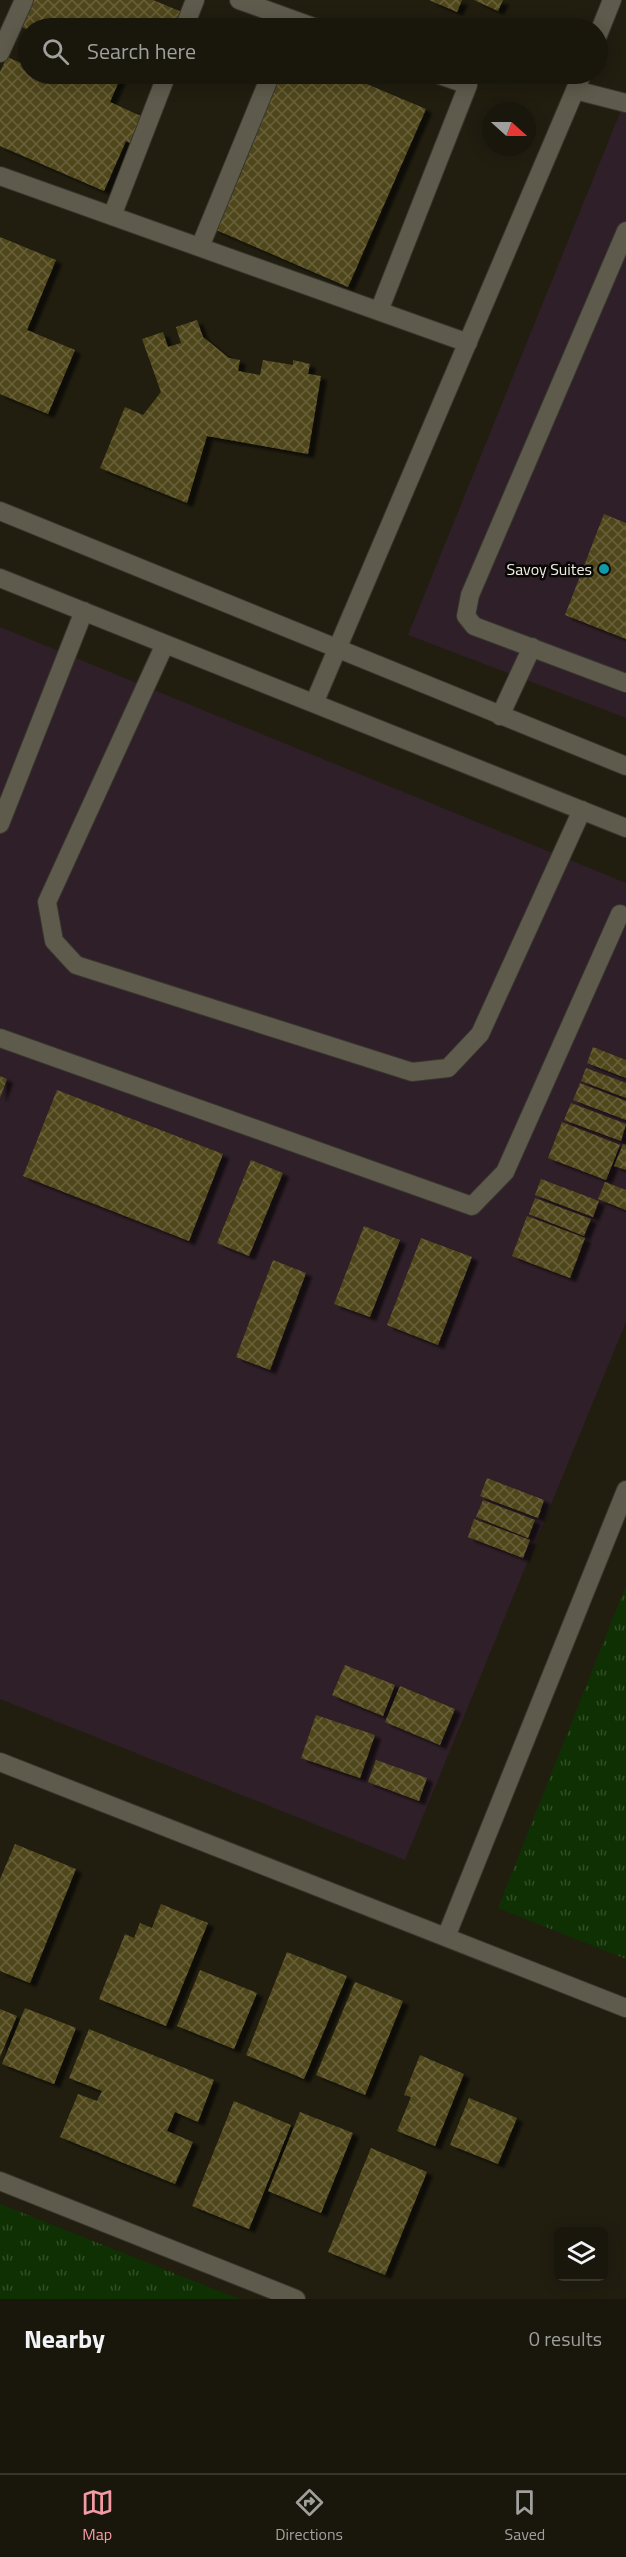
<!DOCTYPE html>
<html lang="en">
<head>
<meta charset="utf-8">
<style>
	body { margin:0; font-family:"Titillium Web",sans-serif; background:#26231a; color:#f1f3f6 }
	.controls { position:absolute; right:18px; bottom:18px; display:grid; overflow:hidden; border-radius:9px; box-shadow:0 3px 15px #0003 }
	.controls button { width:54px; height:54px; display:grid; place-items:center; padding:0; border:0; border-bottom:2px solid #37352d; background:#19160c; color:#f1f3f6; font:30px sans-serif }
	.compass { position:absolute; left:482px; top:102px; width:54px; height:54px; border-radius:50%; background:#19160c; box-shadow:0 3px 15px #0003; rotate:111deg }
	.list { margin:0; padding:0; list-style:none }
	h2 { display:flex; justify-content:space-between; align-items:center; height:78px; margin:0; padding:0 24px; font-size:26px }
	h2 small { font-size:20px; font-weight:400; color:#9f9f9d }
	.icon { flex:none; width:33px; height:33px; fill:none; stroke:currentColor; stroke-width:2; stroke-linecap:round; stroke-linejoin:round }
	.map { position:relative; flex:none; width:626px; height:2299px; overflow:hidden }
	.search { position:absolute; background:#19160c; box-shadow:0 3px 15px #0003; left:18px; right:18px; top:18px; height:66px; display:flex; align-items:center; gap:15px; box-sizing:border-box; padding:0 21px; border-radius:33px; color:#9f9f9d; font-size:22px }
	.sheet { height:174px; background:#19160c }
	nav { display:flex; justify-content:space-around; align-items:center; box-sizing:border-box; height:84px; border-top:2px solid #37352d; background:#19160c; font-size:16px; color:#9f9f9d }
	nav a { display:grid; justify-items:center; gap:3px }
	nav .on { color:#f49aa4 }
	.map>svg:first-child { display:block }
	.commercial { fill:#2f1f28 }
	.park { fill:url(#park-tufts) }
	.building { fill:url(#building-cross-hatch); filter:url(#shadow) }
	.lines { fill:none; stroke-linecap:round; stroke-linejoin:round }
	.minor-casing { stroke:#38362f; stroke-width:20 }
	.minor { stroke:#5e5b4c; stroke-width:18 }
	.culture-dot { fill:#0f9aa8; stroke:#090804; stroke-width:2 }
	.labels { text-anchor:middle; stroke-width:5; stroke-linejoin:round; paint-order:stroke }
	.poi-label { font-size:16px; fill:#f0eee5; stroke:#090804; text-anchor:end }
</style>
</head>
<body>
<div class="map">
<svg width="626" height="2299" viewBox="0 0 626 2299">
	<defs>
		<pattern id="park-tufts" width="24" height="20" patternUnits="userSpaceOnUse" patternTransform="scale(1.5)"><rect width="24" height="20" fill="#0f3003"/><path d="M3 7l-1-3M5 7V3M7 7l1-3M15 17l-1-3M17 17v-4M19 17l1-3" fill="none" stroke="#324e28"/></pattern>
		<pattern id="building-cross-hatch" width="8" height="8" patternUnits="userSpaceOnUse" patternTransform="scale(1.5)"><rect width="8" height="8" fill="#50461a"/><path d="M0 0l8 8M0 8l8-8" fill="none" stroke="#6a613b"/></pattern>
		<filter id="shadow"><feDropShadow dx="6" dy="4" stdDeviation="1.5" flood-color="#0009"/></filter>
	</defs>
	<rect width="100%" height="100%" fill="#211e10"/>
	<path class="commercial" d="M626 98V718L408 635Z
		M0 627 626 883V1322L405 1860 0 1699Z"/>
	<path class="park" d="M626 1585V1959L498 1908Z
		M0 2204 239 2299H0Z"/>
	<path class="building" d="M31 0H153L182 12 175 28 28 30 20 26Z
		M429 0H462L457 12Z
		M474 0H503L498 11Z
		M7 57 28 66V74H122L110 102 143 117 132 144 126 141 104 191 0 146V72Z
		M137 74H163L159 83Z
		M281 74H343L426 109 348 287 214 229Z
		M0 237 56 260 27 330 75 350 48 414 0 394Z
		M197 320 203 337 229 358 240 360 238 371 260 375 263 360 293 365V360L310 364 308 374 321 376 308 454 207 436 187 503 100 468 125 407 143 415 161 392 142 339 163 332 168 347 181 343 176 327Z
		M604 514 626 523V639L565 615Z
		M593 1047 626 1060V1078L587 1063Z
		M586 1068 626 1083V1098L581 1081Z
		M0 1076 7 1079 0 1098Z
		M580 1083 626 1101V1120L573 1100Z
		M57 1090 223 1154 189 1241 23 1176Z
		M571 1103 626 1124 621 1141 564 1120Z
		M562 1122 620 1145 606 1180 548 1158Z
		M623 1144 626 1145V1170L614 1166Z
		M251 1160 283 1173 249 1256 217 1243Z
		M541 1179 599 1201 593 1217 535 1195Z
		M605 1182 626 1190V1210L598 1199Z
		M535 1198 591 1219 584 1236 529 1214Z
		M527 1216 585 1238 570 1278 512 1256Z
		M364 1226 400 1240 370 1317 334 1304Z
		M421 1238 472 1257 438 1345 387 1325Z
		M273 1260 306 1273 270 1370 236 1357Z
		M487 1478 544 1500 538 1518 480 1496Z
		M483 1500 535 1520 528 1538 476 1517Z
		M474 1519 530 1540 523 1558 468 1537Z
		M345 1665 395 1685 383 1716 332 1695Z
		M400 1686 455 1709 440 1745 385 1722Z
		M316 1715 375 1735 360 1778 301 1758Z
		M376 1760 427 1778 419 1801 368 1782Z
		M15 1844 76 1869 30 1983 0 1971V1879Z
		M161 1904 208 1923 166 2026 99 1999 125 1934 134 1938 140 1923 152 1928Z
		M287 1952 347 1976 304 2079 246 2055Z
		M200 1970 257 1993 234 2049 177 2026Z
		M355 1982 403 2001 365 2095 316 2075Z
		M25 2008 76 2028 54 2084 2 2064Z
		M0 2009 17 2016 0 2057Z
		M89 2029 214 2080 198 2122 175 2112 167 2131 193 2142 175 2184 60 2137 78 2094 97 2101 102 2091 69 2078Z
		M420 2055 464 2074 435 2146 397 2131 411 2097 404 2095Z
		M469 2098 517 2118 498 2164 450 2145Z
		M234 2101 291 2125 249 2229 192 2206Z
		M300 2112 353 2133 321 2213 268 2191Z
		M371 2148 427 2172 385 2275 328 2252Z"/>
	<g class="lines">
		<g class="minor-casing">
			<path id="minor" d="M239 0 316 28
				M184 28 195 0
				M598 35 612 0
				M0 53 24 0
				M575 90 626 103
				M0 176 468 343
				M112 216 167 74
				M626 231 470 595 466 616 474 626 626 683
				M200 247 271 74
				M379 311 468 85 437 74
				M0 511 626 766
				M0 578 626 828
				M165 644 47 902 54 941 76 965 412 1072 448 1068 480 1034 582 810
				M315 701 582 74
				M500 716 532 647
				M0 824 84 611
				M0 1038 472 1206 505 1172 620 914
				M0 1762 626 2008
				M446 1937 626 1490
				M0 2181 296 2299"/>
		</g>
		<use href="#minor" class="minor"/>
	</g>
	<circle class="culture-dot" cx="604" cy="569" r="6"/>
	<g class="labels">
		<g class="poi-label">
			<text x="592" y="575">Savoy Suites</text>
		</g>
	</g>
</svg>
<div class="controls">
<button><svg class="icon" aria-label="layers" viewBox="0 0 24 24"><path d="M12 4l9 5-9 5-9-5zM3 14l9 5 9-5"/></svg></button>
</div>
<svg class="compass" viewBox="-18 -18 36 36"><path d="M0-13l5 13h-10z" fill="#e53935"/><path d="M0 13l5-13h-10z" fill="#9f9f9d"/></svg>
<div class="search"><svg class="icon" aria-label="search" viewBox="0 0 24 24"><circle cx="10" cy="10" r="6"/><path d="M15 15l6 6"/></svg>Search here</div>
</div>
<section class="sheet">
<h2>Nearby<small>0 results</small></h2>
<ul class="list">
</ul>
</section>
<nav>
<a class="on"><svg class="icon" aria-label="map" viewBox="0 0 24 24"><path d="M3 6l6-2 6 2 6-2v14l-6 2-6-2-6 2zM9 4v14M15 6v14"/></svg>Map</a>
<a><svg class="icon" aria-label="directions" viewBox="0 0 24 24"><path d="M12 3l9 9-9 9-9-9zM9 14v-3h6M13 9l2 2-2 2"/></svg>Directions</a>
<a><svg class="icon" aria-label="saved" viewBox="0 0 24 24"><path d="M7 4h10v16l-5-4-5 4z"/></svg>Saved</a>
</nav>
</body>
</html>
